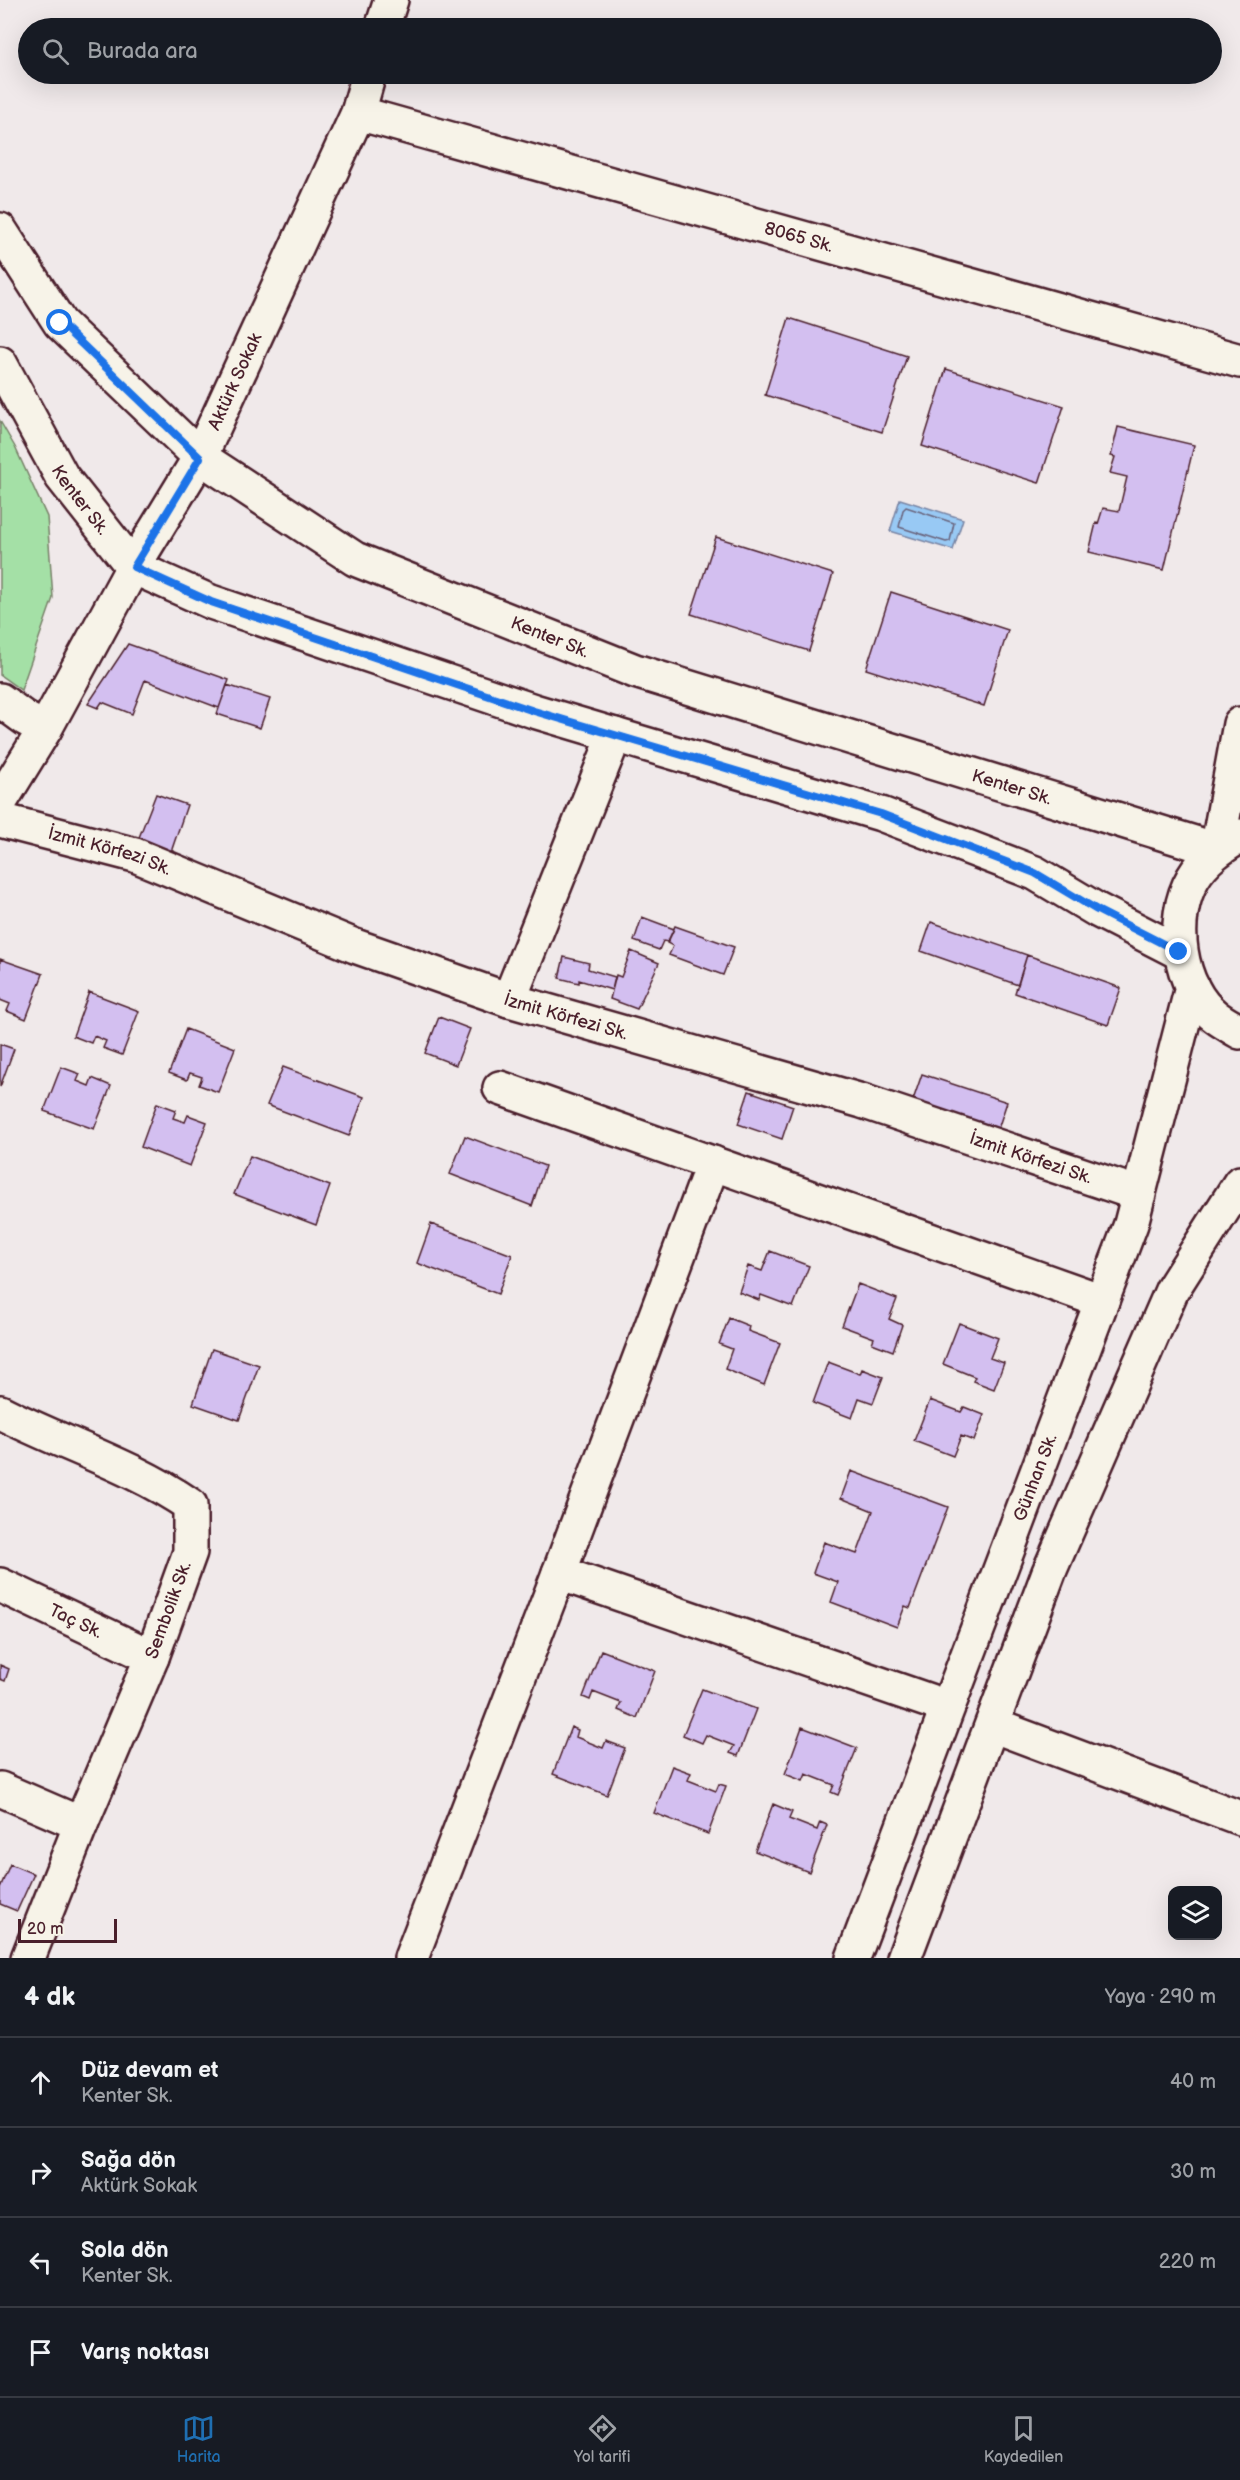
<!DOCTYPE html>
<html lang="tr">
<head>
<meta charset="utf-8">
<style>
	body { margin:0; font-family:"Balsamiq Sans",sans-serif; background:#20242c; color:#f1f3f6 }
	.controls { position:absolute; right:18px; bottom:18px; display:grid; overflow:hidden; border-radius:12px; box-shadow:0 6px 24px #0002 }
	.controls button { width:54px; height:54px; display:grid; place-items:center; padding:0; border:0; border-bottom:2px solid #363941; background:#171b24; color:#f1f3f6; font:30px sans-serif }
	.scale { position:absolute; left:18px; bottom:15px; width:99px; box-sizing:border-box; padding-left:6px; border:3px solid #4a1f2b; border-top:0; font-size:16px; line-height:21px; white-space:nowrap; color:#4a1f2b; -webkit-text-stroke:4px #f7f3e8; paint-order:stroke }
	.stop { position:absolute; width:18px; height:18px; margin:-14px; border:4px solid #1a73e8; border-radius:50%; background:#fff }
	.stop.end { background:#1a73e8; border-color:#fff; box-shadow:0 2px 6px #0008 }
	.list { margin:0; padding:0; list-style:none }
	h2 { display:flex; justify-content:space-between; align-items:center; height:78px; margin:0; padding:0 24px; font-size:26px }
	h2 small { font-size:20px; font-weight:400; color:#9ea1a6 }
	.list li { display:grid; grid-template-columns:39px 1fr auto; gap:18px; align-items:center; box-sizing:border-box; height:90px; padding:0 24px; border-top:2px solid #363941 }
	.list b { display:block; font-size:22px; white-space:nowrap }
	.list p { margin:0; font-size:20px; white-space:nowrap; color:#9ea1a6 }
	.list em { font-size:20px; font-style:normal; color:#9ea1a6 }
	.icon { flex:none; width:33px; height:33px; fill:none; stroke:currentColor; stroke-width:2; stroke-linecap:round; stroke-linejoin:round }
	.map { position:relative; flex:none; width:1240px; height:1958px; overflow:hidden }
	.search { position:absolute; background:#171b24; box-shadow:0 6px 24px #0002; left:18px; right:18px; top:18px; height:66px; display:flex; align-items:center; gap:15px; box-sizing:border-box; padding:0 21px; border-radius:33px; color:#9ea1a6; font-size:22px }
	.sheet { height:438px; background:#171b24 }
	nav { display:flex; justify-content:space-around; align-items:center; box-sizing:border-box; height:84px; border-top:2px solid #363941; background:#171b24; font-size:16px; color:#9ea1a6 }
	nav a { display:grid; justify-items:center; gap:3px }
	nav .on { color:#1f6fb2 }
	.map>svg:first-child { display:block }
	.green { fill:#a4e0a6; stroke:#778068; stroke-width:1.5 }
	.water { fill:#98c9f4; stroke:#7985a4; stroke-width:1.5 }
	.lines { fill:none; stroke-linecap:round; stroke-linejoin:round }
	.shore { stroke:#69637b; stroke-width:1.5 }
	.building { fill:#d3bff0; stroke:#4a1f2b; stroke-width:1.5 }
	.street-casing { stroke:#4a1f2b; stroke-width:38 }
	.secondary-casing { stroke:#4a1f2b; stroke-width:38 }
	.street { stroke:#f7f3e8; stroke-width:33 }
	.secondary { stroke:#f7f3e8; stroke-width:33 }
	.route { stroke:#1a73e8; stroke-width:8 }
	.labels { text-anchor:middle; stroke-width:5; stroke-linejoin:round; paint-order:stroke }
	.street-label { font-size:18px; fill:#4a1f2b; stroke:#f7f3e8 }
</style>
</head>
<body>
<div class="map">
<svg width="1240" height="1958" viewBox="0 0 1240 1958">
	<rect width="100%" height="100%" fill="#f0e9ea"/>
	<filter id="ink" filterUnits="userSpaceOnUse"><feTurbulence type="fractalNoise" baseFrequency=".0167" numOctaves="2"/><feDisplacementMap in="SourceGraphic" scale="12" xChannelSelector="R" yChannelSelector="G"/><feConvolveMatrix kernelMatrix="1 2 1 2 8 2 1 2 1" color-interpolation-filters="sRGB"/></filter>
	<g filter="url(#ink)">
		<path class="green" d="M0 421 15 447 47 517 53 598 21 690 0 675Z"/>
		<path class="water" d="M900 499 963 519 953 550 890 531Z"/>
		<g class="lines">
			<path class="shore" d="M906 507 954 523 950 541 946 542 899 527 903 510Z"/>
		</g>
		<path class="building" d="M789 318 907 356 882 432 765 395Z
			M946 369 1064 406 1039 483 922 446Z
			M1118 427 1194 445 1164 570 1089 552 1096 523 1098 524 1103 508 1119 511 1127 477 1110 473 1115 457 1111 456Z
			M716 537 833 574 809 651 691 614Z
			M891 592 1008 630 984 706 866 669Z
			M128 644 229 680 219 708 145 680 132 714 102 702 98 708 88 704Z
			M227 685 270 699 260 728 217 714Z
			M156 794 187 805 171 852 138 840Z
			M642 917 674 929 668 942 663 941 659 950 634 941Z
			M931 922 1027 955 1018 985 921 951Z
			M675 926 734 947 723 975 669 955 673 946 667 943Z
			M631 951 659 963 637 1009 610 999 616 975 621 977Z
			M1027 955 1121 988 1108 1025 1015 993Z
			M564 957 589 963 588 969 615 977 612 990 579 980V983L559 978Z
			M0 959 43 974 26 1019 7 1011 10 1004 0 1000Z
			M89 992 139 1011 122 1055 103 1048 106 1041 94 1036 91 1043 73 1036Z
			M439 1017 470 1029 456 1065 425 1053Z
			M186 1029 235 1048 218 1092 199 1085 202 1077 190 1073 187 1080 169 1073Z
			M0 1044 14 1049 0 1087Z
			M61 1067 80 1074 77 1081 89 1086 92 1078 111 1086 94 1129 44 1111Z
			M283 1067 364 1097 349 1136 267 1105Z
			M922 1074 1007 1102 996 1135 911 1106Z
			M749 1091 793 1106 782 1139 738 1124Z
			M157 1103 176 1110 173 1118 185 1122 188 1115 207 1122 190 1166 141 1147Z
			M465 1136 545 1166 532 1206 450 1174Z
			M250 1156 330 1186 316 1225 234 1194Z
			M431 1224 512 1255 498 1294 417 1263Z
			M770 1251 809 1266 793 1307 761 1295 759 1300 739 1292 748 1266 762 1271Z
			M858 1284 897 1299 889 1319 902 1325 893 1351 872 1343 874 1338 842 1326Z
			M729 1318 749 1326 748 1331 780 1343 764 1385 725 1369 732 1349 719 1344Z
			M959 1323 998 1338 990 1358 1004 1363 994 1389 973 1381 975 1377 943 1364Z
			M212 1349 259 1365 239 1420 193 1404Z
			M828 1362 860 1374 862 1369 883 1377 873 1403 859 1398 852 1418 813 1403Z
			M930 1400 961 1412 964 1407 984 1415 974 1441 961 1436 953 1456 914 1441Z
			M851 1471 948 1507 910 1608 905 1606 897 1627 831 1602 838 1582 813 1573 824 1542 857 1554 873 1511 841 1498Z
			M601 1650 655 1671 637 1718 618 1710 621 1703 593 1692 590 1700 583 1697Z
			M0 1665 9 1669 5 1681 0 1679Z
			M702 1689 756 1709 738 1756 730 1753 734 1746 706 1735 702 1743 683 1735Z
			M571 1727 578 1730 576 1737 603 1748 606 1741 625 1748 607 1795 553 1774Z
			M802 1727 857 1748 838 1795 831 1792 834 1785 806 1774 803 1781 785 1774Z
			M672 1766 691 1773 688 1780 716 1791 719 1784 726 1786 708 1834 654 1813Z
			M773 1804 792 1812 789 1819 817 1830 820 1822 827 1825 809 1872 755 1851Z
			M10 1864 34 1874 17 1911 0 1904V1888Z"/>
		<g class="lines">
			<g class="street-casing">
				<g id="street">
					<path id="s1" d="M358 113 1240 361"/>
					<path id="s2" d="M0 230 60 323 200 457 355 559 635 671 1217 850"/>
					<path id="s3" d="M0 363 62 477 133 567 211 602 534 711 881 814 1035 873 1097 910 1179 952"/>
					<path d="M0 700 26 719 45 729"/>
					<path id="s4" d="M0 820 135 855 355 946 509 1000 862 1101 1139 1194"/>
					<path d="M1240 836C1222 847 1204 859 1193 878 1169 919 1178 988 1216 1017 1224 1023 1232 1027 1240 1032"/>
					<path d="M1217 850 1240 724"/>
					<path d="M509 1000 615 735"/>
					<path d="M500 1088 1102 1301"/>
					<path d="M0 1412C62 1444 132 1465 190 1505V1552L152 1657 81 1824 0 1789"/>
					<path d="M559 1573 947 1707"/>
					<path id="s5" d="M0 1585 152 1657"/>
					<path d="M992 1725 1240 1818"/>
					<path d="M28 1958 81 1824"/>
					<path d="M411 1958 559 1573 713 1163"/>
					<path id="s6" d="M853 1958 1131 1224 1192 987"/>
					<path d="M904 1958 1049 1572 1172 1290 1240 1183"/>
				</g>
			</g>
			<g class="secondary-casing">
				<g id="secondary">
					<path d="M382 28 391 0"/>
					<path id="s7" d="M0 802 45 729 133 567 200 457 358 113 369 74"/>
				</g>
			</g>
			<use href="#street" class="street"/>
			<use href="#secondary" class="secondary"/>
		</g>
	</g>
	<g class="lines" filter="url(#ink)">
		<path class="route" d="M60 323 200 458 134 567 211 602 534 711 881 814 1035 873 1097 910 1179 952"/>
	</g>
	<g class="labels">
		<g class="street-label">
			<text dy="6" stroke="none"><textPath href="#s1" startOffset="458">8065 Sk.</textPath></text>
			<text dy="6" stroke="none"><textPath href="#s7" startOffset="482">Aktürk Sokak</textPath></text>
			<text dy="6" stroke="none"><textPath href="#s3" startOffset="159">Kenter Sk.</textPath></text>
			<text dy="6" stroke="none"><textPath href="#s2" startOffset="700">Kenter Sk.</textPath></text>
			<text dy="6" stroke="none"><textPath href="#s2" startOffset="1186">Kenter Sk.</textPath></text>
			<text dy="6" stroke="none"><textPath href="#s4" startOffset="114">İzmit Körfezi Sk.</textPath></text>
			<text dy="6" stroke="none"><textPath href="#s4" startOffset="600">İzmit Körfezi Sk.</textPath></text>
			<text dy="6" stroke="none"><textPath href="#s4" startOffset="1086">İzmit Körfezi Sk.</textPath></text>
			<text dy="6" stroke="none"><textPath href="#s6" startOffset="514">Günhan Sk.</textPath></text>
			<text transform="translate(168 1610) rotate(-70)" y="6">Sembolik Sk.</text>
			<text dy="6" stroke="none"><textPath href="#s5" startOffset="84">Taç Sk.</textPath></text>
		</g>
	</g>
</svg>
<div class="controls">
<button><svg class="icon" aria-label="layers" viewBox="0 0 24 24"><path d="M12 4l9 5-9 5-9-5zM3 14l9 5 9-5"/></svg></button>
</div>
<div class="scale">20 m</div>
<div class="stop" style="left:60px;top:323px"></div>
<div class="stop end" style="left:1179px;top:952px"></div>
<div class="search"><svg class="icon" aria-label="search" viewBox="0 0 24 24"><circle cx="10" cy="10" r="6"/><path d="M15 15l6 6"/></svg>Burada ara</div>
</div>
<section class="sheet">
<h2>4 dk<small>Yaya · 290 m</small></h2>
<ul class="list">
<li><svg class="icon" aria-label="ahead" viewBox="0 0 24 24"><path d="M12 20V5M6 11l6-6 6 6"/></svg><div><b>Düz devam et</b><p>Kenter Sk.</p></div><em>40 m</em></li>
<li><svg class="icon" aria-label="right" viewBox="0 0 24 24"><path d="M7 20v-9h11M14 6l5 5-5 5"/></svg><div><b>Sağa dön</b><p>Aktürk Sokak</p></div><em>30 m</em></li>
<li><svg class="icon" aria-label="left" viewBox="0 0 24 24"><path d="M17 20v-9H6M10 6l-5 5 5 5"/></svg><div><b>Sola dön</b><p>Kenter Sk.</p></div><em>220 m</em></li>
<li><svg class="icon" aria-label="arrive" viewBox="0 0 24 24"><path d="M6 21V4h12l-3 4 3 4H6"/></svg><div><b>Varış noktası</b></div></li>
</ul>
</section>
<nav>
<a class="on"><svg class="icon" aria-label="map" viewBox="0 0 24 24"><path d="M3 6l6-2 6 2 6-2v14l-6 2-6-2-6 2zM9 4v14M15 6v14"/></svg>Harita</a>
<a><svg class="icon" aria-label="directions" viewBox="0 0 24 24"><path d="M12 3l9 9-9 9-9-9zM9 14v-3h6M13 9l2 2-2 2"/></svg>Yol tarifi</a>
<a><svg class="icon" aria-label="saved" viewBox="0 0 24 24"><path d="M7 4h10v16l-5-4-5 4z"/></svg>Kaydedilen</a>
</nav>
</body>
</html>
